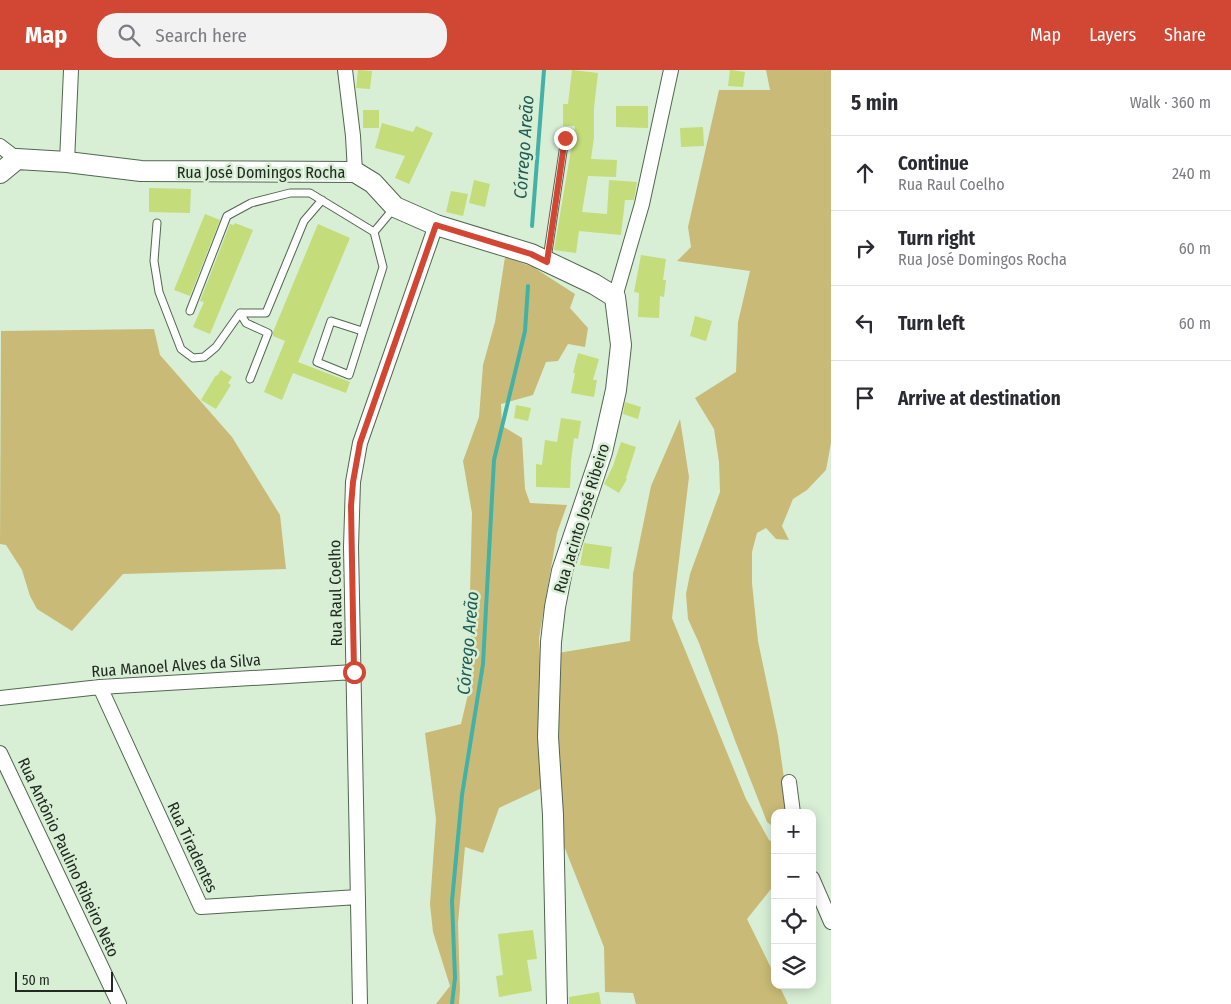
<!DOCTYPE html>
<html lang="en">
<head>
<meta charset="utf-8">
<style>
	body { margin:0; font-family:"Fira Sans Condensed",sans-serif; background:#f2f2f3; color:#2b2b33 }
	.controls { position:absolute; right:15px; bottom:15px; display:grid; overflow:hidden; border-radius:10px; box-shadow:0 2px 12px #0003 }
	.controls button { width:45px; height:45px; display:grid; place-items:center; padding:0; border:0; border-bottom:1px solid #e1e1e2; background:#fff; color:#2b2b33; font:25px sans-serif }
	.scale { position:absolute; left:15px; bottom:12px; width:98px; box-sizing:border-box; padding-left:5px; border:2px solid #212a20; border-top:0; font-size:14px; line-height:18px; white-space:nowrap; color:#212a20; -webkit-text-stroke:4px #d8efd6; paint-order:stroke }
	.stop { position:absolute; width:15px; height:15px; margin:-11px; border:4px solid #d24634; border-radius:50%; background:#fff }
	.stop.end { background:#d24634; border-color:#fff; box-shadow:0 1px 5px #0008 }
	.list { margin:0; padding:0; list-style:none }
	h2 { display:flex; justify-content:space-between; align-items:center; height:65px; margin:0; padding:0 20px; font-size:21px }
	h2 small { font-size:16px; font-weight:400; color:#7c7c81 }
	.list li { display:grid; grid-template-columns:32px 1fr auto; gap:15px; align-items:center; box-sizing:border-box; height:75px; padding:0 20px; border-top:1px solid #e1e1e2 }
	.list b { display:block; font-size:19px; white-space:nowrap }
	.list p { margin:0; font-size:16px; white-space:nowrap; color:#7c7c81 }
	.list em { font-size:16px; font-style:normal; color:#7c7c81 }
	.icon { flex:none; width:28px; height:28px; fill:none; stroke:currentColor; stroke-width:2; stroke-linecap:round; stroke-linejoin:round }
	.map { position:relative; flex:none; width:831px; height:934px; overflow:hidden }
	header { display:flex; align-items:center; gap:30px; box-sizing:border-box; height:70px; padding:0 25px; background:#d24634; color:#fff }
	header strong { font-size:24px }
	nav { display:flex; gap:28px; margin-inline-start:auto; font-size:18px }
	.search { width:350px; height:45px; background:#f2f2f3; display:flex; align-items:center; gap:12px; box-sizing:border-box; padding:0 18px; border-radius:20px; color:#7c7c81; font-size:19px }
	main { display:flex }
	aside { flex:1; background:#fff }
	.map>svg:first-child { display:block }
	.green { fill:#c9bb77 }
	.lines { fill:none; stroke-linecap:round; stroke-linejoin:round }
	.stream { stroke:#43b1a6; stroke-width:4 }
	.building { fill:#c4dc79 }
	.lane-casing { stroke:#526650; stroke-width:9 }
	.street-casing { stroke:#526650; stroke-width:16 }
	.secondary-casing { stroke:#526650; stroke-width:22 }
	.lane { stroke:#fff; stroke-width:7 }
	.street { stroke:#fff; stroke-width:14 }
	.secondary { stroke:#fff; stroke-width:20 }
	.route { stroke:#d24634; stroke-width:6 }
	.labels { text-anchor:middle; stroke-width:5; stroke-linejoin:round; paint-order:stroke }
	.street-label { font-size:16px; fill:#212a20; stroke:#d8efd6 }
	.water-label { font-size:18px; font-style:italic; fill:#1e5c57; stroke:#d8efd6 }
</style>
</head>
<body>
<header>
<strong>Map</strong>
<div class="search"><svg class="icon" aria-label="search" viewBox="0 0 24 24"><circle cx="10" cy="10" r="6"/><path d="M15 15l6 6"/></svg>Search here</div>
<nav><a>Map</a><a>Layers</a><a>Share</a></nav>
</header>
<main>
<div class="map">
<svg width="831" height="934" viewBox="0 0 831 934">
	<rect width="100%" height="100%" fill="#d8efd6"/>
	<path class="green" d="M766 0H831V373L826 400 807 420 793 429 782 456 789 470 776 469 766 458 757 463 752 482V513L758 571 778 666 789 743H775V758L767 752 736 673 699 573 688 549 686 524 690 504 720 422 719 392 714 359 695 328 736 302 738 252 750 201 677 191 691 177 688 157 719 20H770Z
		M505 187 533 197 575 224 570 238 588 258 585 277 568 274 558 291 546 292 533 325 501 334 502 356 522 368 525 419 530 433 567 435 557 463 539 568 544 717 499 738 483 783 465 777 458 853 460 920 459 934H436L450 916 433 862 430 834 436 749 425 663 461 654 472 607 470 523 472 443 463 391 479 347 483 295 495 252Z
		M154 259 160 285 232 367 280 445 286 499 123 504 72 561 37 539 30 526 22 500 6 475 0 474 1 261Z
		M680 349 689 407 672 548 746 729 769 770 775 774V814L747 849 775 906V915H779L788 934H636L633 923 605 922 604 877 560 766 558 583 630 571 633 504 651 416Z"/>
	<g class="lines">
		<path class="stream" d="M532 156 544 0
			M452 934 455 908 452 831 462 725 483 594 494 390 525 261 528 216"/>
	</g>
	<path class="building" d="M358 0 372 1 370 19 356 18Z
		M572 0 598 3 594 38V67L591 89 617 90 616 107 588 106 582 142 607 144 609 110 637 112 634 130H625L621 165 579 161 576 183 554 180 575 56H563V34H568Z
		M730 0 745 2 743 17 728 16Z
		M616 36H648V58L616 57Z
		M363 40H379V58H363Z
		M382 53 413 62 416 56 433 63 409 114 395 108 405 86 375 78Z
		M703 57 704 76 681 77 680 58Z
		M474 110 490 114 485 137 469 133Z
		M149 118 191 119 190 143 149 142Z
		M451 121 468 124 463 146 446 142Z
		M205 144 220 150 190 226 174 220Z
		M235 153 253 160 210 264 193 257 204 232 200 231 230 154 234 155Z
		M318 154 350 168 298 292 350 312 346 323 293 303 282 330 264 322 285 271 273 266V262Z
		M641 185 666 189 663 210H666L664 227 660 226 659 248 638 247 639 223 634 222Z
		M695 246 712 251 706 271 690 266Z
		M578 283 599 289 593 310H597L594 327 571 323 575 303H573Z
		M221 300 232 307 228 313 231 315 216 339 201 330 216 305 217 306Z
		M625 332 641 337 638 349 623 344Z
		M516 335 531 338 528 351 514 348Z
		M561 348 581 351 578 369 574 368 571 391 570 418 536 417V394L542 395 545 370 557 372Z
		M621 372 636 377 626 408 627 409 619 423 604 414 613 396Z
		M584 473 612 477 609 499 580 495Z
		M533 860 537 889 527 890 532 921 499 927 496 906 503 905 498 864Z
		M599 922 601 934H569V927Z"/>
	<g class="lines">
		<g class="lane-casing">
			<path id="lane" d="M157 153 154 191 159 222 181 279 193 288 204 287 216 277 240 243H266L304 151 322 130
				M374 162 395 137
				M547 189 565 68
				M190 241 227 146 251 133 290 123H310L374 162 383 197 349 305 317 292 331 251 362 261
				M240 243 246 253 268 263 250 309"/>
		</g>
		<g class="street-casing">
			<path id="street" d="M345 0 353 66 355 102
				M0 76 17 89
				M67 92 71 0
				M615 227 642 134 671 0
				M100 617 201 837 358 827
				M0 628 100 617 354 602
				M0 683 119 934
				M789 712 793 743
				M812 808 831 852
				M360 934 351 477 353 412 360 373 436 155"/>
		</g>
		<g class="secondary-casing">
			<path id="secondary" d="M0 103 17 89 67 92 141 101 355 102 373 113 395 137 436 155 531 184 594 214 615 227 621 275 616 320 602 382 562 501 555 537 551 572 548 667 553 745 557 934"/>
		</g>
		<use href="#lane" class="lane"/>
		<use href="#street" class="street"/>
		<use href="#secondary" class="secondary"/>
	</g>
	<g class="lines">
		<path class="route" d="M354 602 351 436 353 412 360 373 436 155 531 184 547 192 565 68"/>
	</g>
	<g class="labels">
		<g class="street-label">
			<text x="261" y="108">Rua José Domingos Rocha</text>
			<text transform="translate(581 448) rotate(-73)" y="6">Rua Jacinto José Ribeiro</text>
			<text transform="translate(335 523) rotate(-91)" y="6">Rua Raul Coelho</text>
			<text transform="translate(176 595) rotate(-4)" y="6">Rua Manoel Alves da Silva</text>
			<text transform="translate(193 777) rotate(65)" y="6">Rua Tiradentes</text>
			<text transform="translate(69 787) rotate(65)" y="6">Rua Antônio Paulino Ribeiro Neto</text>
		</g>
		<g class="water-label">
			<text transform="translate(524 77) rotate(-86)" y="6">Córrego Areão</text>
			<text transform="translate(468 573) rotate(-85)" y="6">Córrego Areão</text>
		</g>
	</g>
</svg>
<div class="controls">
<button>+</button>
<button>−</button>
<button><svg class="icon" aria-label="locate" viewBox="0 0 24 24"><circle cx="12" cy="12" r="6"/><path d="M12 2v4M12 18v4M2 12h4M18 12h4"/></svg></button>
<button><svg class="icon" aria-label="layers" viewBox="0 0 24 24"><path d="M12 4l9 5-9 5-9-5zM3 14l9 5 9-5"/></svg></button>
</div>
<div class="scale">50 m</div>
<div class="stop" style="left:354px;top:602px"></div>
<div class="stop end" style="left:565px;top:68px"></div>
</div>
<aside>
<h2>5 min<small>Walk · 360 m</small></h2>
<ul class="list">
<li><svg class="icon" aria-label="ahead" viewBox="0 0 24 24"><path d="M12 20V5M6 11l6-6 6 6"/></svg><div><b>Continue</b><p>Rua Raul Coelho</p></div><em>240 m</em></li>
<li><svg class="icon" aria-label="right" viewBox="0 0 24 24"><path d="M7 20v-9h11M14 6l5 5-5 5"/></svg><div><b>Turn right</b><p>Rua José Domingos Rocha</p></div><em>60 m</em></li>
<li><svg class="icon" aria-label="left" viewBox="0 0 24 24"><path d="M17 20v-9H6M10 6l-5 5 5 5"/></svg><div><b>Turn left</b></div><em>60 m</em></li>
<li><svg class="icon" aria-label="arrive" viewBox="0 0 24 24"><path d="M6 21V4h12l-3 4 3 4H6"/></svg><div><b>Arrive at destination</b></div></li>
</ul>
</aside>
</main>
</body>
</html>
